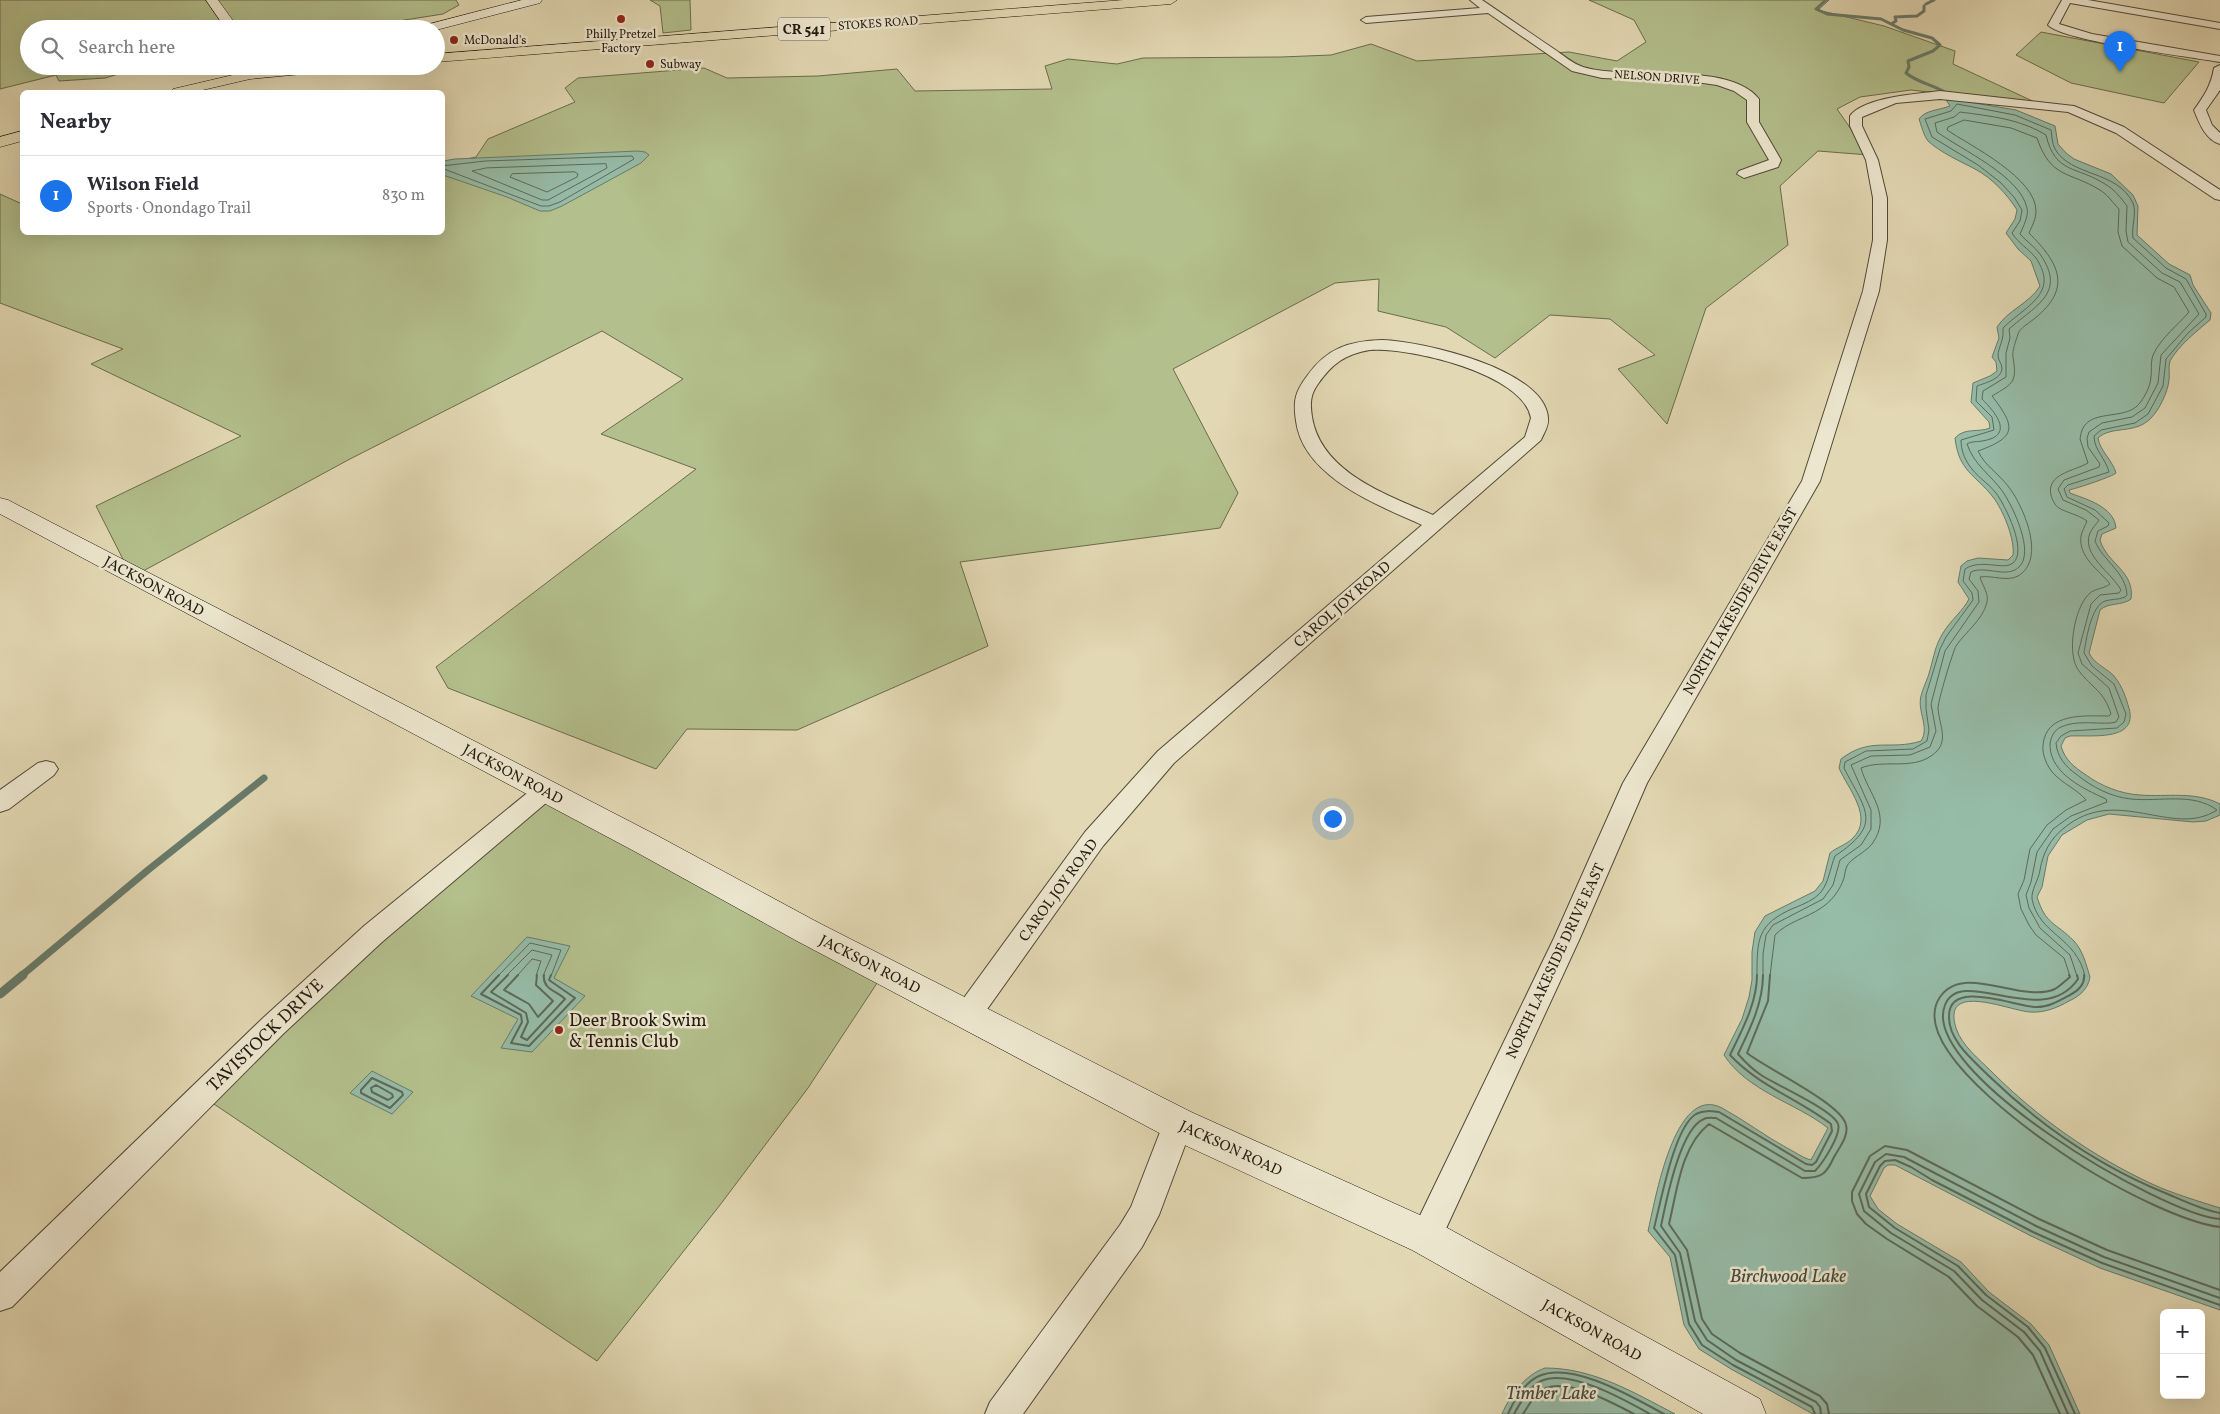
<!DOCTYPE html>
<html lang="en">
<head>
<meta charset="utf-8">
<style>
	body { margin:0; font-family:Vollkorn,serif; background:#f7f7f7; color:#2b2b33 }
	.controls { position:absolute; right:15px; bottom:15px; display:grid; overflow:hidden; border-radius:8px; box-shadow:0 5px 20px #0002 }
	.controls button { width:45px; height:45px; display:grid; place-items:center; padding:0; border:0; border-bottom:1px solid #e1e1e2; background:#fff; color:#2b2b33; font:25px sans-serif }
	.you { position:absolute; left:1332px; top:818px; width:18px; height:18px; margin:-12px; border:4px solid #fff; border-radius:50%; background:#1a73e8; box-shadow:0 0 0 8px #1a73e833 }
	.badge { display:grid; place-items:center; width:32px; height:32px; border-radius:50%; background:#1a73e8; color:#fff; font-size:16px; font-weight:700 }
	.pin { position:absolute; translate:-50% -41px; filter:drop-shadow(0 1px 2px #0008) }
	.pin::after { content:''; position:absolute; top:26px; width:18px; height:15px; background:inherit; clip-path:polygon(0 0,100% 0,50% 100%) }
	.list { margin:0; padding:0; list-style:none }
	h2 { display:flex; justify-content:space-between; align-items:center; height:65px; margin:0; padding:0 20px; font-size:21px }
	h2 small { font-size:16px; font-weight:400; color:#7c7c81 }
	.list li { display:grid; grid-template-columns:32px 1fr auto; gap:15px; align-items:center; box-sizing:border-box; height:80px; padding:0 20px; border-top:1px solid #e1e1e2 }
	.list b { display:block; font-size:19px; white-space:nowrap }
	.list p { margin:0; font-size:16px; white-space:nowrap; color:#7c7c81 }
	.list em { font-size:16px; font-style:normal; color:#7c7c81 }
	.icon { flex:none; width:28px; height:28px; fill:none; stroke:currentColor; stroke-width:2; stroke-linecap:round; stroke-linejoin:round }
	.map { position:relative; flex:none; width:2220px; height:1414px; overflow:hidden }
	.search { position:absolute; background:#fff; box-shadow:0 5px 20px #0002; left:20px; top:20px; width:425px; height:55px; display:flex; align-items:center; gap:12px; box-sizing:border-box; padding:0 18px; border-radius:28px; color:#7c7c81; font-size:19px }
	.panel { position:absolute; background:#fff; box-shadow:0 5px 20px #0002; left:20px; top:90px; width:425px; height:145px; border-radius:8px }
	.map>svg:first-child { display:block }
	.green { fill:#b3bf8c; stroke:#6a6c4d }
	.water { fill:#96bba7; stroke:#687a6a }
	.lines { fill:none; stroke-linecap:round; stroke-linejoin:round }
	.shore-far1 { stroke:#5c6a5a; stroke-width:1 }
	.shore { stroke:#5c6a5a; stroke-width:2 }
	.stream-far2 { stroke:#687a6a; stroke-width:3 }
	.stream-far1 { stroke:#687a6a; stroke-width:7 }
	.stream { stroke:#687a6a; stroke-width:9 }
	.street-casing { stroke:#524937; stroke-width:2 }
	.secondary-casing { stroke:#22190e; stroke-width:1 }
	.primary-casing { stroke:#22190e; stroke-width:1 }
	.street { fill:#ece6ce; fill-rule:evenodd }
	.secondary { fill:#ece6ce; fill-rule:evenodd }
	.primary { fill:#e2d8b3; fill-rule:evenodd }
	.poi-dot { fill:#8f2418; stroke:#ece6ce; stroke-width:2 }
	.labels { text-anchor:middle; stroke-width:5; stroke-linejoin:round; paint-order:stroke }
	.far-street-label { font-size:12px; fill:#22190e; stroke:#ece6ce }
	.far-poi-label { font-size:12px; fill:#22190e; stroke:#ece6ce; text-anchor:start }
	.shield { fill:#ece6ce; stroke:#5f5648; stroke-width:1 }
	.shield-label { font-size:14px; font-weight:bold; fill:#22190e }
	.street-label { font-size:15px; fill:#22190e; stroke:#ece6ce }
	.near-poi-label { font-size:18px; fill:#22190e; stroke:#ece6ce; text-anchor:start }
	.near-street-label { font-size:18px; fill:#22190e; stroke:#ece6ce }
	.near-water-label { font-size:19px; font-style:italic; fill:#454a3c; stroke:#ece6ce }
</style>
</head>
<body>
<div class="map">
<svg width="2220" height="1414" viewBox="0 0 2220 1414">
	<rect width="100%" height="100%" fill="#e2d8b3"/>
	<filter id="stains"><feTurbulence type="fractalNoise" baseFrequency=".004" numOctaves="4"/><feColorMatrix values="0 0 0 0 .2 0 0 0 0 .09 0 0 0 0 .02 0 0 0 .5 -.17"/></filter>
	<radialGradient id="worn" r=".72"><stop offset=".6" stop-color="#630" stop-opacity="0"/><stop offset="1" stop-color="#630" stop-opacity=".3"/></radialGradient>
	<path class="green" d="M0 0H456L459 5 443 14 347 29H29V66H145L105 78 59 81 56 75 0 89Z
		M650 0H690L691 30 663 33 660 6Z
		M1589 0H1829L1818 10 1884 26 1955 51 1953 64 2041 105 1911 90 1860 97 1837 109 1869 155 1818 151 1780 186 1788 245 1706 308 1667 424 1618 369 1655 355 1610 319 1550 315 1495 358 1446 327 1378 311 1379 279 1335 283 1173 369 1238 493 1220 528 960 562 988 646 797 730 687 729 656 769 448 688 436 667 696 469 601 434 683 379 602 331 350 459 132 577 96 506 241 436 91 364 123 349 0 303V194L22 204V232H442L443 164 476 157 488 139 575 102 565 88 578 78 704 68 727 78 818 76 897 69 915 91 1052 89 1045 66 1068 59 1117 64 1143 58 1281 57 1331 55 1371 44 1417 61 1569 52 1617 61 1646 42 1634 20Z
		M2041 32 2199 62 2164 103 2071 83 2016 55Z
		M545 791 885 971 808 1088 720 1205 597 1361 202 1096Z"/>
	<path class="water" d="M1945 98 2016 110 2055 126 2058 144 2066 153 2074 159 2111 174 2133 195 2138 206 2137 235 2169 264 2190 275 2193 285 2211 313 2210 320C2197 331 2179 345 2170 361 2168 367 2170 375 2169 380 2168 392 2159 410 2151 418 2135 435 2112 425 2098 438 2100 451 2113 461 2116 473 2114 476 2075 489 2069 490L2070 493C2085 499 2114 506 2116 528L2102 534 2100 540C2107 564 2135 571 2131 599 2122 606 2109 602 2100 610L2089 653C2094 663 2104 667 2112 674 2120 682 2125 694 2128 705 2141 742 2093 735 2070 736L2065 738 2061 746C2065 760 2074 767 2086 775 2101 786 2121 794 2140 795 2167 797 2195 791 2220 804V815L2206 821 2193 822 2109 814 2087 820 2062 835 2048 856 2042 887 2037 897C2046 925 2055 922 2074 941 2083 951 2086 964 2090 977 2088 989 2080 996 2069 1001 2057 1008 2044 1013 2030 1012 2010 1011 1941 980 1956 1028 1962 1046 1979 1059 1992 1072 2038 1118 2092 1156 2152 1184 2174 1194 2198 1201 2220 1208V1310L2100 1268 2031 1236 1895 1165H1888L1884 1168 1870 1196 1878 1209 1897 1224 1961 1262 1989 1292 2031 1324 2049 1345 2080 1414H1813L1731 1369 1699 1349 1684 1325 1670 1257 1648 1231C1655 1202 1674 1083 1722 1108 1744 1120 1765 1136 1787 1148 1795 1152 1803 1158 1811 1160L1828 1128C1796 1103 1747 1091 1724 1055L1742 1019 1749 997 1752 980V952L1755 932 1765 916 1815 891 1823 881 1830 853C1837 847 1846 845 1853 838 1874 817 1848 789 1839 768L1841 759C1871 736 1890 751 1921 741 1930 727 1917 712 1921 696 1923 687 1928 679 1930 670 1934 656 1935 646 1943 633 1950 621 1963 611 1969 599L1958 582 1961 566 1967 561 1978 558 2008 560 2013 555C2015 539 2003 510 1993 497 1975 474 1959 472 1955 438 1965 427 1978 433 1990 428L1989 422 1971 402 1973 383 1990 376 1997 371 1996 362 1992 357 1999 338 1997 327C2008 310 2030 303 2040 286L2031 261 2018 249 2006 233 2015 219 2017 210C2007 194 1992 178 1975 169 1960 161 1941 153 1928 141 1924 136 1921 125 1919 119 1925 110 1940 110 1950 106Z
		M638 151 645 152 649 155 641 163 562 206 550 211H540L507 197 443 175V161L455 159Z
		M527 937 570 946 554 978 585 996 532 1052 501 1048 518 1019 471 996Z
		M372 1071 413 1092 392 1114 350 1093Z
		M1545 1368C1593 1368 1633 1392 1675 1414H1502C1510 1395 1525 1375 1545 1368Z"/>
	<g class="lines">
		<path class="shore-far1" d="M606 164 607 168 548 200H542L472 171 486 168Z
			M442 166 485 161 632 156 634 159 560 202 549 206H541L444 169 442 170
			M575 172 578 174 577 177 547 192 510 177 512 174Z
			M498 976 530 943 561 950 551 976
			M506 976 532 950 552 955 543 976
			M517 976 532 959 541 961 536 976
			M1757 976C1757 939 1757 924 1794 908 1804 904 1814 900 1821 892 1829 882 1830 868 1835 856 1883 824 1866 811 1844 768L1845 762 1866 751 1913 749 1927 741 1929 730 1926 709V695L1940 649 1946 637 1973 600 1972 593 1963 581 1965 569C1982 558 2003 571 2013 563 2028 551 2005 505 1996 493 1988 483 1976 476 1969 465 1964 458 1961 449 1961 440L1994 430 1992 417 1976 401 1977 386C1985 383 2002 379 2002 368 2002 364 1998 360 1998 356 1998 347 2004 342 2003 328 2025 306 2060 294 2036 258 2029 249 2018 243 2012 233L2020 221 2022 210 2014 197 2000 182 1978 165 1932 137 1925 119 1951 111 1957 104 2015 115 2051 130C2052 136 2052 144 2055 149 2071 177 2117 170 2133 203 2137 214 2131 227 2133 238L2166 268 2186 279 2206 314V317L2188 333 2166 359 2163 386 2148 414 2135 423 2101 430 2094 436C2094 450 2106 459 2109 472L2068 485 2064 489 2067 497 2095 510 2109 523 2108 526 2098 531 2095 541C2103 561 2126 572 2127 595L2125 597C2118 600 2111 599 2105 601 2091 606 2086 640 2084 653L2092 666 2114 684 2126 714 2124 722 2117 728 2070 731 2061 736 2056 743C2057 757 2066 767 2076 774 2092 787 2111 797 2131 799 2159 802 2193 792 2217 810 2172 839 2117 784 2064 828 2050 839 2043 853 2040 870 2039 879 2031 890 2032 899 2039 935 2076 936 2085 976
			M1763 976V954L1766 935 1773 925 1823 899 1833 885 1840 860 1861 845 1871 829V810L1851 765 1871 756 1910 755 1930 747 1936 731 1931 704 1945 651 1979 602 1978 591 1969 579 1971 572C1985 565 2007 579 2019 567 2035 552 2013 507 2003 492 1991 475 1974 465 1967 444 1972 441 1977 442 1982 441 2015 436 1996 413 1982 399L1983 391 2006 377V353L2010 338 2009 329C2036 305 2067 293 2040 254 2034 246 2026 241 2020 234 2023 227 2029 216 2027 208 2020 176 1962 150 1937 132L1935 123 1954 117 1960 112C1990 116 2020 119 2046 135 2055 174 2077 166 2105 184 2114 189 2121 198 2127 206L2126 231 2128 242 2162 273 2180 282 2199 314 2161 355 2158 383 2145 408 2132 417 2102 423 2089 432 2087 438 2088 447 2100 464 2099 467 2064 480 2058 489 2063 500 2086 510 2099 520C2096 525 2092 528 2090 533 2081 555 2112 573 2121 590L2119 593 2100 595 2091 604 2078 653 2082 664 2109 688 2119 717 2116 722 2111 723C2095 724 2076 720 2061 727 2054 730 2050 738 2050 746 2051 774 2084 789 2106 799L2107 802 2071 816 2053 829 2037 852 2031 882 2026 895 2029 908 2040 928 2070 955 2077 976
			M1770 976 1775 935C1787 922 1807 918 1821 908 1832 901 1840 890 1844 878 1845 874 1845 870 1847 866 1850 859 1866 852 1872 844 1893 815 1868 794 1861 768 1883 759 1911 770 1931 756 1951 743 1939 726 1938 708 1938 701 1953 651 1956 646 1966 631 1983 620 1987 602 1989 593 1982 585 1980 577 1992 575 2007 582 2018 576 2047 559 2023 505 2008 486 1998 473 1985 466 1978 451 2017 437 2016 427 1992 396 2014 383 2017 382 2013 357 2012 350 2016 341 2018 334 2020 328 2029 323 2034 319 2073 288 2059 263 2029 233 2032 226 2036 219 2036 211 2036 178 1971 146 1947 130L1948 127 1964 120 2011 128 2037 138C2051 179 2069 171 2100 190 2107 194 2113 203 2119 209L2118 232 2122 246 2157 278 2174 287 2189 312C2177 326 2162 337 2154 353 2150 361 2152 368 2151 376 2151 386 2143 401 2136 407 2118 421 2083 407 2080 439L2088 463C2074 471 2046 474 2051 495 2052 499 2055 506 2059 508 2067 513 2077 514 2087 521 2085 526 2082 531 2081 536 2078 557 2099 570 2110 584 2104 589 2095 588 2089 594 2074 608 2066 655 2079 671 2092 688 2104 691 2111 714L2109 716C2085 716 2046 712 2043 745 2042 755 2047 766 2053 773 2063 784 2077 789 2086 800L2066 810 2047 825 2030 849 2024 880 2018 894 2021 909 2029 925 2036 935 2064 958 2070 976"/>
		<path class="shore" d="M499 975 481 994 521 1015 522 1022 511 1043 529 1046 575 998 549 980 551 975
			M508 975 491 992 526 1013 528 1022 521 1037 527 1040 565 999C557 991 542 989 544 975
			M518 975 504 990 529 1004 538 1017 553 1001 536 985 537 975
			M1757 975C1757 1003 1742 1030 1730 1055 1759 1086 1798 1099 1831 1124L1832 1131 1816 1162 1812 1165 1806 1164 1719 1112C1711 1111 1704 1110 1696 1114 1674 1127 1661 1202 1654 1228L1675 1255 1689 1324 1702 1345 1733 1365 1812 1407 1815 1414
			M1763 975C1763 1003 1750 1029 1738 1054 1745 1062 1752 1069 1761 1075 1776 1085 1833 1110 1838 1124 1842 1134 1822 1164 1815 1171H1805L1716 1118C1713 1118 1707 1117 1704 1119 1680 1128 1666 1202 1661 1226L1680 1253 1695 1321 1707 1340 1736 1360 1816 1402 1820 1407 1821 1414
			M1770 975 1768 1001 1747 1053C1767 1069 1842 1104 1846 1125 1849 1136 1839 1148 1834 1157 1826 1175 1821 1178 1802 1178L1709 1124C1681 1146 1677 1191 1669 1224L1687 1250 1702 1319 1712 1334 1740 1353 1820 1396 1827 1404 1829 1414
			M2069 975 2070 977C2065 981 2060 986 2055 989 2021 1004 1964 962 1940 997 1904 1050 2057 1152 2095 1174 2125 1192 2185 1223 2220 1227
			M2077 975 2078 979C2043 1031 1961 964 1945 1005 1918 1071 2162 1215 2220 1219
			M2084 975C2085 985 2078 991 2070 995 2059 1001 2047 1008 2035 1007 2014 1006 1949 979 1949 1016 1948 1041 1974 1061 1990 1077 2043 1128 2102 1168 2170 1195 2186 1202 2203 1210 2220 1213
			M372 1078 402 1092 403 1095 390 1108 361 1093V1090Z
			M376 1085 392 1094 393 1097 388 1100 372 1092 371 1088Z
			M1508 1414C1514 1400 1525 1382 1539 1376 1573 1361 1634 1398 1664 1414
			M1514 1414C1520 1403 1529 1387 1541 1381 1569 1368 1625 1400 1650 1414
			M1523 1414C1529 1405 1536 1392 1546 1388 1570 1379 1613 1403 1634 1414
			M2060 1414 2033 1355 2018 1337 1977 1306 1949 1277 1887 1239 1866 1224 1857 1214 1852 1201V1192L1870 1156 1885 1146 1907 1150 2039 1219 2107 1250 2220 1290
			M2068 1414 2040 1351 2024 1332 1982 1300 1954 1271 1891 1233 1864 1211 1859 1194 1875 1162 1886 1154 1904 1157 2036 1226 2104 1257 2220 1298
			M2075 1414 2045 1348 2028 1327 1986 1295 1958 1266 1895 1228 1869 1207 1866 1194 1880 1166 1885 1161 1895 1160 1911 1167 1932 1180 2033 1232 2102 1263 2220 1305"/>
		<path class="stream-far2" d="M1826 0 1816 9 1827 14 1881 19 1903 30 1932 38 1940 45 1933 51 1908 61 1909 67 1906 73C1919 84 1937 85 1951 96
			M1926 4 1934 0
			M1891 24 1896 21 1895 17 1917 16 1924 11V6"/>
		<path class="stream-far1" d="M21 976 148 870 264 778"/>
		<path class="stream" d="M0 994 23 975"/>
		<g class="street-casing">
			<path id="street" d="M1470 0H1482C1506 16 1530 33 1554 49 1563 55 1573 64 1583 67 1628 81 1728 60 1759 99V122L1781 160 1778 167 1744 178 1737 174 1739 171 1769 160 1747 122V100L1734 91 1717 85 1696 82 1602 78 1572 71 1488 13 1366 23 1361 20 1366 17 1480 8Z
				M2062 0H2088L2220 23V29L2070 3 2059 24 2092 34 2220 56V62C2191 57 2063 41 2048 25Z
				M2220 65V90L2206 110 2212 125 2220 133V144C2206 140 2199 123 2194 110 2204 96 2211 86 2214 68Z
				M1940 91 2074 106 2124 127 2220 190V200L2215 199 2116 133 2068 112 1940 99 1896 103 1862 117V126L1878 160 1887 198V240L1879 291 1820 481 1647 783 1580 938 1437 1248 1426 1252 1415 1248 1410 1237 1415 1226 1554 938 1623 783 1802 481 1863 291 1873 240V198L1866 160 1850 126V116C1864 97 1917 94 1940 91Z
				M1382 340C1421 341 1545 369 1548 418 1549 426 1544 433 1541 440L1174 763 1103 846 978 1022 968 1026 958 1022 954 1014 958 1006 1085 832 1158 751 1422 525C1378 505 1303 477 1296 421 1293 401 1295 392 1307 376 1327 348 1349 341 1382 340ZM1370 350C1408 347 1523 373 1531 418L1525 437 1433 515C1388 495 1321 473 1312 417 1310 404 1310 395 1318 384 1332 364 1345 354 1370 350Z
				M46 761 54 763 58 769 54 775 9 809 0 812V790L38 763Z
				M545 782 553 785 557 791 553 797 382 942 283 1034 12 1307 0 1311V1272L263 1018 364 926 537 785Z
				M1178 1110 1189 1114 1193 1124 1159 1215 1142 1247 1023 1414H985L990 1402 1120 1225 1131 1207 1167 1114Z"/>
		</g>
		<g class="secondary-casing">
			<path id="secondary" d="M206 0H218L239 29H226Z
				M522 0H542L540 3 436 30V29H421L422 26Z
				M271 66H294L292 69 265 76 258 72 260 69Z
				M0 498 8 500 656 835 819 923 1191 1112 1440 1224 1760 1399 1766 1414H1703L1412 1250 1165 1136 797 941 634 851 0 514Z"/>
		</g>
		<g class="primary-casing">
			<path id="primary" d="M1124 0H1177L1171 4 436 62V54Z
				M298 66H351L344 70 250 79 194 92H171L173 89 250 71Z
				M22 131V141L0 147V137Z"/>
		</g>
		<use href="#street" class="street"/>
		<use href="#secondary" class="secondary"/>
		<use href="#primary" class="primary"/>
	</g>
	<g class="poi-dot">
		<circle cx="621" cy="19" r="5"/>
		<circle cx="454" cy="40" r="5"/>
		<circle cx="650" cy="64" r="5"/>
		<circle cx="559" cy="1030" r="5"/>
	</g>
	<g class="labels">
		<g class="far-street-label">
			<text transform="translate(878 23) rotate(-4)" y="4">STOKES ROAD</text>
			<text transform="translate(1657 77) rotate(4)" y="4">NELSON DRIVE</text>
		</g>
		<g class="far-poi-label">
			<text x="621" y="38" text-anchor="middle">Philly Pretzel<tspan x="621" dy="14">Factory</tspan></text>
			<text x="464" y="44">McDonald's</text>
			<text x="660" y="68">Subway</text>
		</g>
		<rect class="shield" x="778" y="17.5" width="52" height="23" rx="4"/>
		<g class="shield-label">
			<text x="804" y="34">CR 541</text>
		</g>
		<g class="street-label">
			<text transform="translate(154 586) rotate(28)" y="5">JACKSON ROAD</text>
			<text transform="translate(1740 601) rotate(-60)" y="5">NORTH LAKESIDE DRIVE EAST</text>
			<text transform="translate(1342 604) rotate(-41)" y="5">CAROL JOY ROAD</text>
			<text transform="translate(513 774) rotate(28)" y="5">JACKSON ROAD</text>
			<text transform="translate(1058 890) rotate(-54)" y="5">CAROL JOY ROAD</text>
			<text transform="translate(1555 961) rotate(-65)" y="5">NORTH LAKESIDE DRIVE EAST</text>
			<text transform="translate(870 964) rotate(27)" y="5">JACKSON ROAD</text>
			<text transform="translate(1231 1148) rotate(25)" y="5">JACKSON ROAD</text>
			<text transform="translate(1592 1330) rotate(29)" y="5">JACKSON ROAD</text>
		</g>
		<g class="near-poi-label">
			<text x="569" y="1026">Deer Brook Swim<tspan x="569" dy="21">&amp; Tennis Club</tspan></text>
		</g>
		<g class="near-street-label">
			<text transform="translate(265 1035) rotate(-44)" y="6">TAVISTOCK DRIVE</text>
		</g>
		<g class="near-water-label">
			<text x="1788" y="1282">Birchwood Lake</text>
			<text x="1551" y="1399">Timber Lake</text>
		</g>
	</g>
	<rect width="100%" height="100%" filter="url(#stains)"/>
	<rect width="100%" height="100%" fill="url(#worn)"/>
</svg>
<div class="controls">
<button>+</button>
<button>−</button>
</div>
<div class="you"></div>
<div class="pin badge" style="left:2120px;top:72px">1</div>
<div class="search"><svg class="icon" aria-label="search" viewBox="0 0 24 24"><circle cx="10" cy="10" r="6"/><path d="M15 15l6 6"/></svg>Search here</div>
<section class="panel">
<h2>Nearby<small></small></h2>
<ul class="list">
<li><span class="badge">1</span><div><b>Wilson Field</b><p>Sports · Onondago Trail</p></div><em>830 m</em></li>
</ul>
</section>
</div>
</body>
</html>
